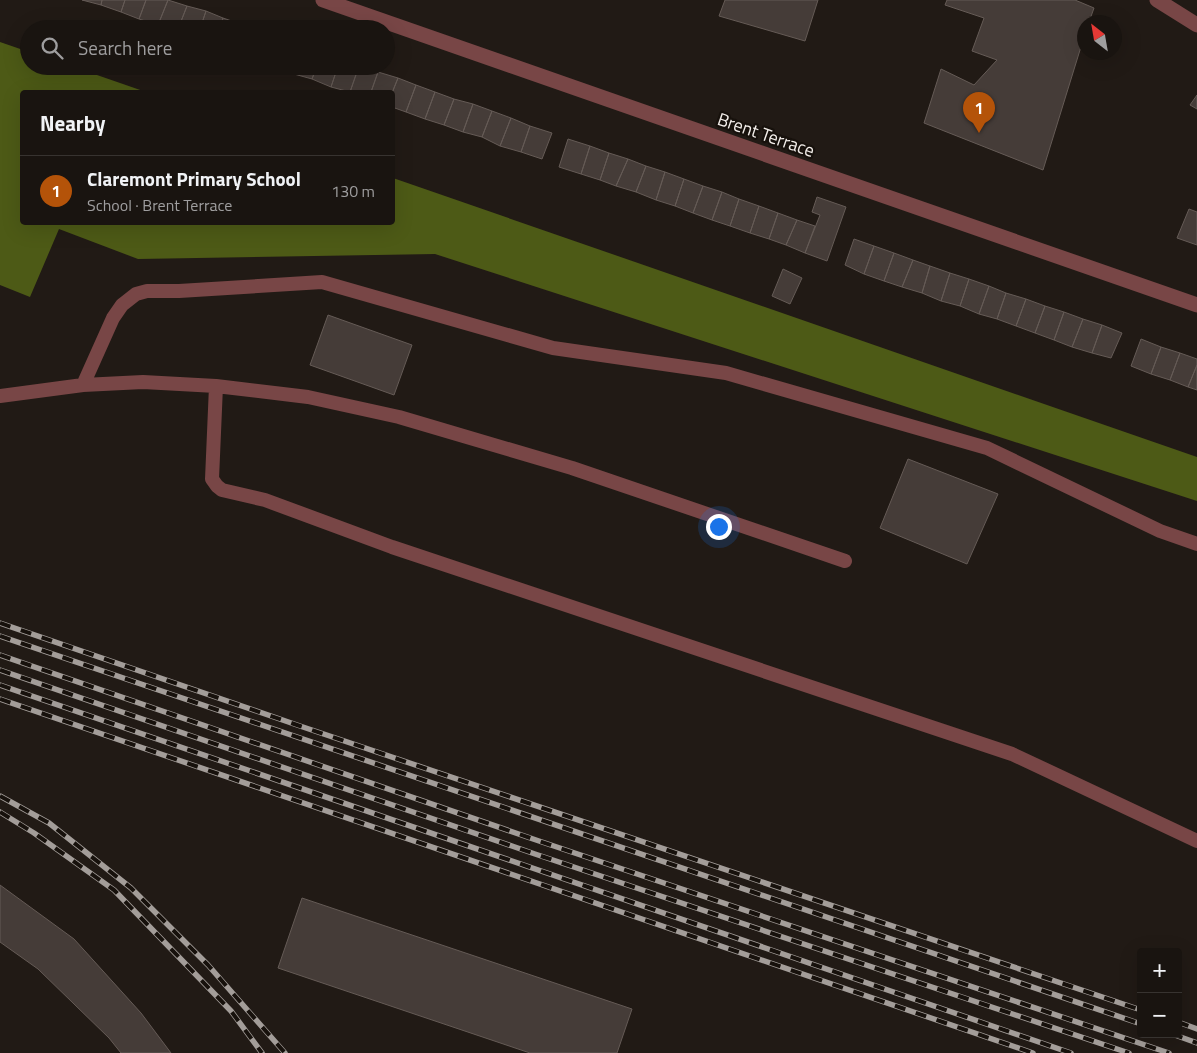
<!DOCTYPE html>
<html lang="en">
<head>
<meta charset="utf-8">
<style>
	body { margin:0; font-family:"Titillium Web",sans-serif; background:#221d19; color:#f1f3f6 }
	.controls { position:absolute; right:15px; bottom:15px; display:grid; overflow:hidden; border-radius:5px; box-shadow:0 5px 20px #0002 }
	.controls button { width:45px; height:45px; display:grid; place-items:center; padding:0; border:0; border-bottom:1px solid #373330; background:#191410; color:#f1f3f6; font:25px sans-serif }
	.compass { position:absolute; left:1077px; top:15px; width:45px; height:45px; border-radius:50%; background:#191410; box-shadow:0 5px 20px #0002; rotate:329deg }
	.you { position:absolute; left:718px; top:526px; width:18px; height:18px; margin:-12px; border:4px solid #fff; border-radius:50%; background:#1a73e8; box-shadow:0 0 0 8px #1a73e833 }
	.badge { display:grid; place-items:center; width:32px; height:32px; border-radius:50%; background:#b45309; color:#fff; font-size:16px; font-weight:700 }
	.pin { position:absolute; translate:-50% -41px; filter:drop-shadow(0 1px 2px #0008) }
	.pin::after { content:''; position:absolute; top:26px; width:18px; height:15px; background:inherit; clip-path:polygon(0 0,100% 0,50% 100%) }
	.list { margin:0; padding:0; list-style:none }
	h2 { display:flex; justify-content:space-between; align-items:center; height:65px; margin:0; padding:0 20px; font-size:21px }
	h2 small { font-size:16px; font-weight:400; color:#9f9e9f }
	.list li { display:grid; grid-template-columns:32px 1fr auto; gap:15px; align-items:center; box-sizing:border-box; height:70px; padding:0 20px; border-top:1px solid #373330 }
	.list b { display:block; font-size:19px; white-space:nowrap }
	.list p { margin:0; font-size:16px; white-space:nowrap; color:#9f9e9f }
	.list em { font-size:16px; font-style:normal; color:#9f9e9f }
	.icon { flex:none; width:28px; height:28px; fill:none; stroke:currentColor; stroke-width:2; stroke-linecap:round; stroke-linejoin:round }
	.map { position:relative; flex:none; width:1197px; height:1053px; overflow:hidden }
	.search { position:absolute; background:#191410; box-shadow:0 5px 20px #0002; left:20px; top:20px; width:375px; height:55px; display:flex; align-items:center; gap:12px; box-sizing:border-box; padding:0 18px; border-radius:28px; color:#9f9e9f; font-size:19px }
	.panel { position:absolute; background:#191410; box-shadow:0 5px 20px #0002; left:20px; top:90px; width:375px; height:135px; border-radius:5px }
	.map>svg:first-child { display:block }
	.forest { fill:#4d5a16 }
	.building { fill:#453c38; stroke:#655b56 }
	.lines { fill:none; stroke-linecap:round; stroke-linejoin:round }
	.service { stroke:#784646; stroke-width:14 }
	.minor { stroke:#784646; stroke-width:15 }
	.tertiary { stroke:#784646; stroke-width:15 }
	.rail-casing { stroke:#a39d99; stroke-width:5.5 }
	.rail { stroke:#17110c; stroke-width:4; stroke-dasharray:11; stroke-linecap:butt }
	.labels { text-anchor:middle; stroke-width:4.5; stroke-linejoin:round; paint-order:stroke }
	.street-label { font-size:18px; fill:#f4efeb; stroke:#17110c }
</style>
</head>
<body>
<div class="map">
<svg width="1197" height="1053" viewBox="0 0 1197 1053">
	<rect width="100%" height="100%" fill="#211a15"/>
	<path class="forest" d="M0 42 29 52V66H71L146 92H22V222H392L393 178 1197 457V501L435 254 138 259 59 229 30 297 0 285Z"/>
	<path class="building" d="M82 0H102L101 5Z
		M102 0H125L121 12 101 5Z
		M125 0H146L139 19 121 12Z
		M146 0H168L158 25 139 19Z
		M168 0 187 6 178 29H165L158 25Z
		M725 0H818L805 41 719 16Z
		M947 0H1075L1094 8 1089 22H1084V37L1043 170 924 123 941 69 974 85 997 60 972 51 984 18 945 5Z
		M187 6 206 11 200 29H178Z
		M206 11 223 18 219 29H200Z
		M223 18 243 25 242 29H219Z
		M278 66H296L294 74Z
		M296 66H317L312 79 294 74Z
		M317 66H338L331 87 312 79Z
		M338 66H359L350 92 331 87Z
		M359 66 378 72 371 92H350Z
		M378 72 398 78 392 93 371 92Z
		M398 78 416 85 406 112 392 107V93Z
		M416 85 435 92 425 119 406 112Z
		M435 92 454 99 444 125 425 119Z
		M1197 95V109L1190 105Z
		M454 99 473 104 463 132 444 125Z
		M473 104 492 111 482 137 463 132Z
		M492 111 511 118 500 146 482 137Z
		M511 118 530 126 521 152 500 146Z
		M530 126 552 133 542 159 521 152Z
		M568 139 590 146 581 174 559 167Z
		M590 146 609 153 600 180 581 174Z
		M609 153 628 159 616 186 600 180Z
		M628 159 646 166 636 192 616 186Z
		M646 166 665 172 656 200 636 192Z
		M665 172 684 179 675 206 656 200Z
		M684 179 703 186 693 213 675 206Z
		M703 186 722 192 712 220 693 213Z
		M722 192 739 199 730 226 712 220Z
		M817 197 846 207 827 261 805 253 820 215 812 212Z
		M739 199 759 206 750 233 730 226Z
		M759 206 778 213 769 239 750 233Z
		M1189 209 1197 212V245L1177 238Z
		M778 213 797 220 786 245 769 239Z
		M797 220 815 226 805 253 786 245Z
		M854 239 874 246 864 274 845 265Z
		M874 246 894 253 884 281 864 274Z
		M894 253 913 260 902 287 884 281Z
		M913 260 930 266 922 293 902 287Z
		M930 266 950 273 941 301 922 293Z
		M783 269 802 278 790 304 772 296Z
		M950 273 969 279 960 306 941 301Z
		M969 279 989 286 979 314 960 306Z
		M989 286 1006 293 997 319 979 314Z
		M1006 293 1026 299 1016 326 997 319Z
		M1026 299 1045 306 1035 333 1016 326Z
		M1045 306 1064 312 1054 340 1035 333Z
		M1064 312 1083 319 1072 347 1054 340Z
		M328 315 412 345 394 395 310 365Z
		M1083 319 1102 325 1092 353 1072 347Z
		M1102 325 1122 333 1111 358 1092 353Z
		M1141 339 1161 347 1151 374 1131 366Z
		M1161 347 1180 353 1170 380 1151 374Z
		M1180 353 1197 359V365L1188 387 1170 380Z
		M1197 365V390L1188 387Z
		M908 459 998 494 967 564 880 528Z
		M0 885 74 939 141 1013 171 1053H121L109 1038 38 969 0 942Z
		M302 898 632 1009 617 1053H530L278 968Z"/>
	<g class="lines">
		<path class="service" d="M83 385 113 318 122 305 136 294 147 291H179L322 282 553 348 726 373 987 448 1160 531 1197 544
			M216 386 212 479 217 486 222 490 265 500 392 547 1012 754 1197 841
			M0 396 83 385 143 382 216 386 308 397 399 417 572 468 845 561"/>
		<path class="minor" d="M323 0 1197 305"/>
		<path class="tertiary" d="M1157 0 1197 25"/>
		<g class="rail-casing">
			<path id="rail" d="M0 623 300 726 1141 1010
				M0 636 1141 1024
				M0 655 539 841 1169 1053
				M0 670 535 854 1129 1053
				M0 685 1071 1053
				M0 699 1033 1053
				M0 796 49 823 131 888 208 965 285 1053
				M0 812 34 833 114 890 231 1011 262 1053
				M1178 1022 1197 1029
				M1172 1034 1197 1043"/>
		</g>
		<use href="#rail" class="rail"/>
	</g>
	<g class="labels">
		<g class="street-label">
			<text transform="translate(766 135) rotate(19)" y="6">Brent Terrace</text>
		</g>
	</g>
</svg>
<div class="controls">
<button>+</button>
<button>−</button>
</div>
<svg class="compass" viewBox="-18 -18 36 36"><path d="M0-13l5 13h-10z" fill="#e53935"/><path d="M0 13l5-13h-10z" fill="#9f9e9f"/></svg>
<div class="you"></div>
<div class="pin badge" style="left:979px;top:133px">1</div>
<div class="search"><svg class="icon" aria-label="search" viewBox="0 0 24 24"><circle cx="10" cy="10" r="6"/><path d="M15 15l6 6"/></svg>Search here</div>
<section class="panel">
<h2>Nearby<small></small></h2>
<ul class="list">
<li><span class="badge">1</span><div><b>Claremont Primary School</b><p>School · Brent Terrace</p></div><em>130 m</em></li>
</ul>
</section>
</div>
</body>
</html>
